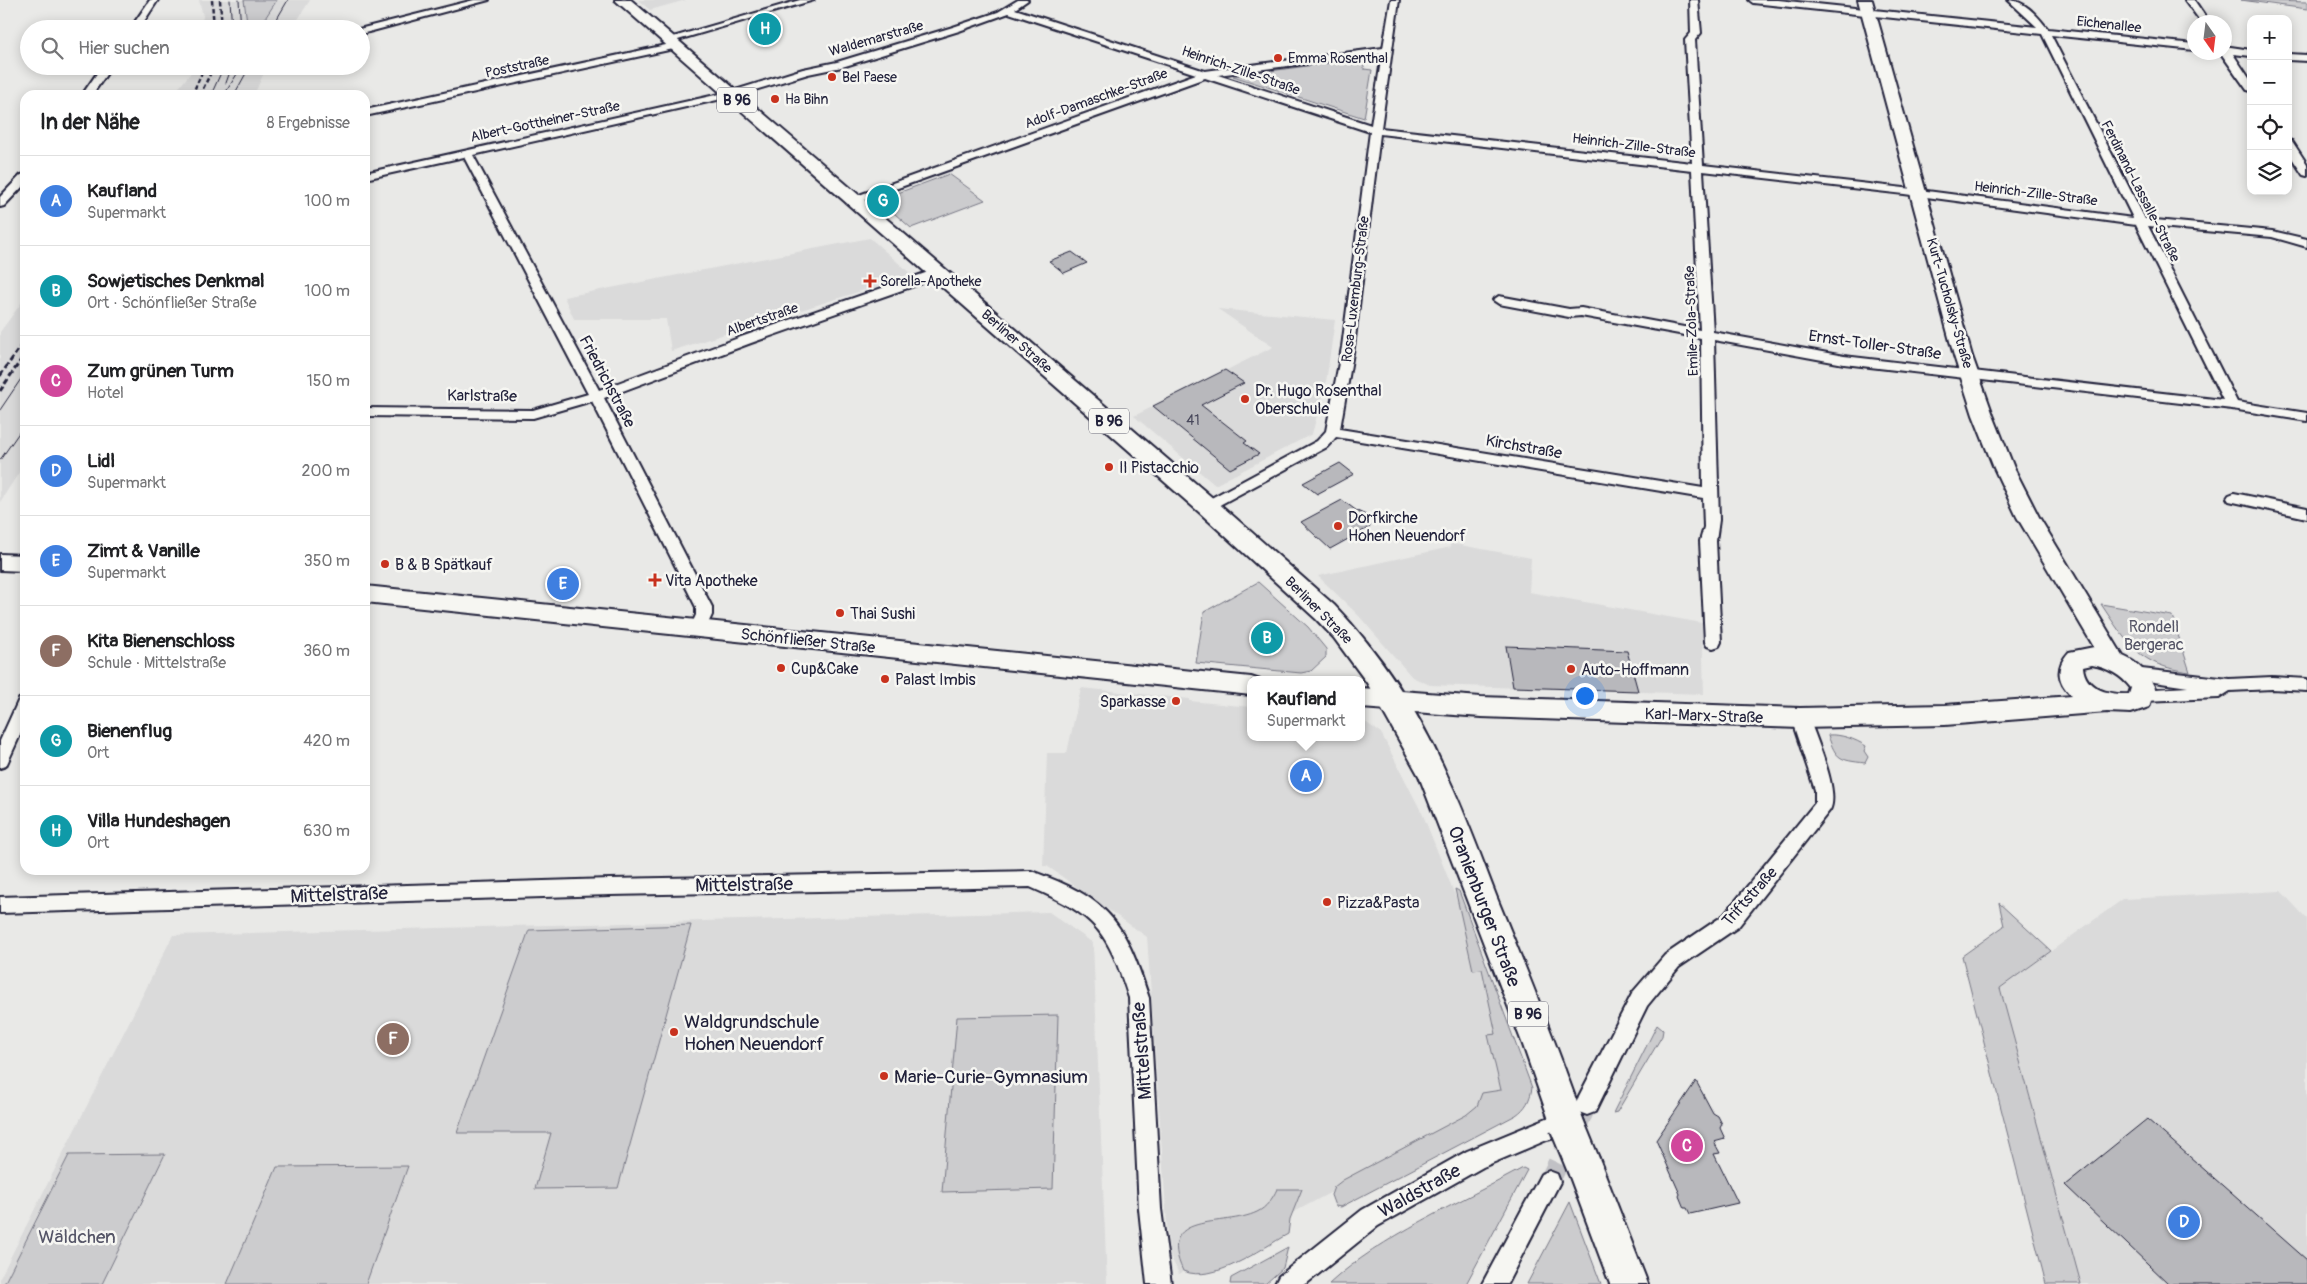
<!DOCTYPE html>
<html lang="de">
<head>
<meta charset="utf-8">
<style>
	body { margin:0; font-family:Pangolin,sans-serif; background:#f2f2f2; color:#202124 }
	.controls { position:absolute; right:15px; top:15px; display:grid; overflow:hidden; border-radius:10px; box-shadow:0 2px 12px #0003 }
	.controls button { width:45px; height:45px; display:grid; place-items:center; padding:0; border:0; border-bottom:1px solid #e0e0e0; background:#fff; color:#202124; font:25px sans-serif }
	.compass { position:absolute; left:2187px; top:15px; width:45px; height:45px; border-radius:50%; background:#fff; box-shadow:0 2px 12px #0003; rotate:166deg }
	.you { position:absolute; left:1584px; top:695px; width:18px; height:18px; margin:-12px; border:4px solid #fff; border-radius:50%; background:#1a73e8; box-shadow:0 0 0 8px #1a73e833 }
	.badge { display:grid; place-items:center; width:32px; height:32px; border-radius:50%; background:#db2777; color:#fff; font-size:16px; font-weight:700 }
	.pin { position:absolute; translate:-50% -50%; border:2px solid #fff; box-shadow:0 1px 5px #0006 }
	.popup { position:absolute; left:1247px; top:676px; width:118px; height:65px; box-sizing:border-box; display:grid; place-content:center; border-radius:10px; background:#fff; filter:drop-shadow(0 1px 4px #0005); font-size:16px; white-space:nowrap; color:#757577 }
	.popup b { font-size:19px; color:#202124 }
	.popup::after { content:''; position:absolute; left:50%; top:100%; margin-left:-10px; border:10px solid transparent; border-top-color:#fff }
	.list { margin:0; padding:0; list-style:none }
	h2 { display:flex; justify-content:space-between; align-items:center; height:65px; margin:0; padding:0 20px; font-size:21px }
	h2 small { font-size:16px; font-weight:400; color:#757577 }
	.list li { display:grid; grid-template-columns:32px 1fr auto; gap:15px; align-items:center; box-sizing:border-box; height:90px; padding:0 20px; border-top:1px solid #e0e0e0 }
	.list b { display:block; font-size:19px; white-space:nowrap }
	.list p { margin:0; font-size:16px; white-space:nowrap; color:#757577 }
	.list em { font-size:16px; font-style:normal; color:#757577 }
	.icon { flex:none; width:28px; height:28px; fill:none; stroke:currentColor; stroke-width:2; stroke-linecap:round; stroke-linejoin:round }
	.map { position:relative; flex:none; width:2307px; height:1284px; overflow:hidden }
	.search { position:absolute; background:#fff; box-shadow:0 2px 12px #0003; left:20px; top:20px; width:350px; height:55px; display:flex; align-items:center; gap:12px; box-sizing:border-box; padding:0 18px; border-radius:28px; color:#757577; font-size:19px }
	.panel { position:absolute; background:#fff; box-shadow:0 2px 12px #0003; left:20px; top:90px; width:350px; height:785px; border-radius:15px }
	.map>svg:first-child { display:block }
	.built { fill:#dadada }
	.green { fill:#ccccce; stroke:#777784 }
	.building { fill:#b8b8bc; stroke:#22223b }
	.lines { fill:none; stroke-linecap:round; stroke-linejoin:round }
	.minor-tunnel { stroke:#c1c1c5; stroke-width:21; stroke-dasharray:21 11; stroke-linecap:butt }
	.minor-casing { stroke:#22223b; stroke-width:4 }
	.secondary-casing { stroke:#22223b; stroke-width:4 }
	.primary-casing { stroke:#22223b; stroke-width:4 }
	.minor { fill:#f6f6f2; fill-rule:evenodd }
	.secondary { fill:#f6f6f2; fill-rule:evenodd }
	.primary { fill:#f6f6f2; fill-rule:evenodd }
	.tram { stroke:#22223b; stroke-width:1 }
	.rail-far1 { stroke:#22223b; stroke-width:2.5; stroke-dasharray:4.5 2.5; stroke-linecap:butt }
	.rail { stroke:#22223b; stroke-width:3; stroke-dasharray:5.5 3; stroke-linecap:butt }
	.primary-bridge-casing { stroke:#22223b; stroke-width:38; stroke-linecap:butt }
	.primary-bridge { stroke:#f6f6f2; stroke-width:34 }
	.poi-dot { fill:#c8321e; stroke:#f6f6f2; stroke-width:2 }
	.labels { text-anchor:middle; stroke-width:5; stroke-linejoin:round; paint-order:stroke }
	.far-street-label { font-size:14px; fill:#22223b; stroke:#f6f6f2 }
	.far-poi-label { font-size:14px; fill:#22223b; stroke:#f6f6f2; text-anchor:start }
	.number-label { font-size:14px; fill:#48485b }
	.shield { fill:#f6f6f2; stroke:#626272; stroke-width:1 }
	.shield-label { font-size:15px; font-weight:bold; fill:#22223b }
	.street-label { font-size:16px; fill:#22223b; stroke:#f6f6f2 }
	.poi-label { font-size:16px; fill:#22223b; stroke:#f6f6f2; text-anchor:start }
	.park-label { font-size:16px; fill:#555567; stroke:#f6f6f2 }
	.near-street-label { font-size:19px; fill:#22223b; stroke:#f6f6f2 }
	.near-poi-label { font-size:19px; fill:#22223b; stroke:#f6f6f2; text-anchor:start }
	.near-park-label { font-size:19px; fill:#555567; stroke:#f6f6f2 }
</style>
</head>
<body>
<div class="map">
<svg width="2307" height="1284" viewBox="0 0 2307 1284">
	<rect width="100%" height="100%" fill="#e9e9e7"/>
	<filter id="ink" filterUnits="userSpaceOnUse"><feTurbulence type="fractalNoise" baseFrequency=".02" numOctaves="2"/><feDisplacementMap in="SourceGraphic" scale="10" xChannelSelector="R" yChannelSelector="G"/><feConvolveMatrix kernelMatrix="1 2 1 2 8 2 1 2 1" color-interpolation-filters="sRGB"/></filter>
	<g filter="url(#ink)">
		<path class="built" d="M199 0H310L292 29H201L203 16Z
			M638 0H686L650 10Z
			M190 66H267L254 95H173L193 70 188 69Z
			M870 238 912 275 671 351 666 319H574L564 297Z
			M25 298V463L0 502V332Z
			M1218 309 1335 320 1326 382 1312 434 1215 485 1134 416 1273 347Z
			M1449 543 1531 558 1529 592 1702 623 1704 694 1430 685 1412 677 1359 616 1318 576 1451 547Z
			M1081 688 1190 699V701L1251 707V737H1361V719L1381 733 1423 815 1532 1088 1503 1100 1179 1274 1169 1253 1147 937 1047 866H1043L1047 753H1067Z
			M2281 891 2307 919V1284H2081L2000 988 2123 899Z
			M1049 912 1093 943 1107 1284H0V1278L173 935Z"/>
		<path class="green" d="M244 0H277L258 29H248Z
			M2241 0 2307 2V9Z
			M1374 57V62H1364V69L1372 70 1364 118 1233 76Z
			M949 174 985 200 911 228 879 200Z
			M1258 582 1308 627 1326 649V657L1311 671 1301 673 1196 663 1204 612Z
			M2101 604 2172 616 2190 672C2139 666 2127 643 2101 604Z
			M1828 735C1841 734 1855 739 1866 746L1864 751 1868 757 1865 763C1840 760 1836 760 1828 735Z
			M1455 889 1459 891 1532 1088C1530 1100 1526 1108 1516 1115L1341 1207 1335 1206 1331 1195 1334 1187 1343 1180 1466 1115 1477 1106 1482 1093 1501 1090 1488 1035 1496 1034 1482 969 1473 970Z
			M1999 903 2051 951 2000 988 2081 1284H2046L1962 956 2004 926Z
			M691 925 618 1188 535 1189 551 1133H457L529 930Z
			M1058 1015 1053 1189 942 1192 957 1017Z
			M1657 1025 1663 1030 1662 1036 1617 1112 1613 1113Z
			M165 1154 102 1284H4L69 1155Z
			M408 1166 366 1284H227L277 1167Z
			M1523 1168 1527 1170 1466 1284H1329C1381 1236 1461 1202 1523 1168Z
			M1277 1189H1302L1290 1219 1288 1234C1260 1249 1215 1284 1183 1271 1155 1210 1224 1228 1257 1212 1266 1208 1273 1198 1277 1189Z
			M1570 1202 1601 1284H1527Z
			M1288 1247 1283 1268 1265 1284H1230L1231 1278Z"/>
		<path class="building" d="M1072 252 1087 263 1064 273 1049 261Z
			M1225 370 1244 383 1201 405 1247 441 1244 443 1259 454 1230 469 1153 406Z
			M1340 463 1354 474 1317 494 1303 483Z
			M1342 500 1357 511 1368 516 1370 527 1330 549 1301 522Z
			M1506 646 1627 651 1638 691 1513 687Z
			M1696 1081 1713 1113 1718 1116 1722 1124 1720 1128 1725 1139 1714 1142 1720 1153 1714 1154 1738 1203 1690 1214 1687 1208H1684L1679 1196 1680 1194 1656 1140Z
			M2147 1119 2307 1260V1284H2169L2065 1185Z"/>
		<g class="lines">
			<path class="minor-tunnel" d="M1549 1182 1587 1104"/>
			<g class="minor-casing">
				<path id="minor" d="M150 0H158L139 29H130Z
					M474 0H489L361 34V29H359Z
					M800 0H814L671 42 663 40Z
					M1018 0H1028L1015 9 1205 71 1383 48 1391 0H1399L1381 128 1692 163 1685 40 1691 33 1690 0H1698L1701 33 1695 40 1703 165 1904 188 2133 218 2042 34 1753 3 1749 0H1778L2037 27 2008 0C2025 0 2037 16 2048 29L2194 44V50L2051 35 2145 219 2272 231 2307 239V247L2272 237 2148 226 2237 402 2307 413V421L2232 409 1844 364 1714 340 1719 520 1716 541 1721 642 1719 646 1713 648 1707 646 1705 642 1700 541 1704 527 1703 498 1336 437 1327 447 1212 509H1202L1200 506 1202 503 1317 441 1326 431 1342 347 1370 132 1205 78 856 203H848L846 201 848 199 1196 74 1009 13 959 31 842 67 808 74 735 96 473 155 599 390 741 337 934 270 938 269 944 273 942 276 751 343 604 398 712 607V615L704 632 698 634 692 632 690 628 696 615V607L592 401 533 418 365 416V408L533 410 588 394 464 157 365 179V173L729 92 803 69 837 62 953 27 998 12ZM1382 54 1371 125 1218 75ZM1380 134 1692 170 1700 330 1581 308 1569 309 1499 296 1493 300 1499 304 1569 317 1581 316 1701 338 1703 488 1340 429 1354 347ZM1703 171 1904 194 2136 225 2223 400 1844 356 1713 332Z
					M2185 0H2194L2209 22H2201Z
					M675 43 678 44V48L365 116V110Z
					M2224 46 2251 50V56L2233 54 2251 81V91L2247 90 2220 52H2224Z
					M2288 54 2307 55V61L2288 60Z
					M102 66H112L92 95H82Z
					M2288 140 2292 141 2307 164V176L2303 175 2288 152Z
					M25 174V184L4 206 0 207V197L21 175Z
					M2234 493 2307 508V518L2229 501 2227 498 2229 495Z
					M2133 668 2229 679 2272 677 2307 679V691L2272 689 2230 691 2219 698 2143 701 2137 700 2135 695 2137 690 2188 687 2127 678 2125 674 2127 670Z
					M25 697V724L6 766 0 768V741L19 699Z
					M1800 711 1806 713 1809 718C1816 739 1840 791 1830 810L1738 927 1679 967 1647 1006 1595 1112 1587 1115 1579 1112 1576 1104 1579 1096 1633 992 1665 955 1724 915 1815 803V790L1791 718 1794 713Z
					M1031 871C1110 899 1124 921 1149 998L1161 1209 1171 1284H1147L1139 1209 1129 998C1107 930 1097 916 1030 887L610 895 0 913V897L610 879Z
					M1567 1114 1575 1117 1578 1125 1575 1133 1547 1140 1483 1167 1378 1226 1306 1284H1275L1279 1276 1362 1210 1467 1151 1547 1118Z
					M1549 1171 1557 1174 1560 1182 1507 1284H1482L1541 1174Z"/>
			</g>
			<g class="secondary-casing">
				<path id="secondary" d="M1858 0H1872L1972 356 1993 415 2014 468 2039 517 2123 656C2139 663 2147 673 2155 688L2149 707 2131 713 2107 712 1945 725 1800 728 1481 717 1361 708V688L1481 697 1800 708 1945 705 2072 696C2057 682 2055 667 2069 652L2094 647 2017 517 1994 468 1973 415 1954 356ZM2092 665C2108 668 2121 675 2131 688L2129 694C2110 695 2085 690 2083 667Z
					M0 554 25 555V571L0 570Z
					M365 586 1251 677 1260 680H1251V695L365 602Z"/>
			</g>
			<g class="primary-casing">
				<path id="primary" d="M615 0H631L1215 500 1334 605C1381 654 1420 714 1447 775 1466 815 1481 857 1497 898 1528 973 1558 1048 1585 1125L1579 1137 1567 1143 1555 1137 1523 1045 1419 776 1367 683 1334 638 1316 619 1199 512Z
					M1585 1151 1598 1156 1648 1284H1610L1567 1169 1572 1156Z"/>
			</g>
			<use href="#minor" class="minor"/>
			<use href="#secondary" class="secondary"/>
			<use href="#primary" class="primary"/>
			<path class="tram" d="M230 0 232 29
				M239 0 241 29
				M271 29 288 0
				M226 83 232 66
				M211 95 224 66
				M224 95 242 66
				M234 95 250 66
				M0 410 25 373
				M0 460 25 424"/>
			<path class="rail-far1" d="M212 0 214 29
				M220 0 222 29
				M192 95 205 66
				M200 95 214 66"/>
			<path class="rail" d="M0 376 25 340
				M0 391 25 354"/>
			<g class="primary-bridge-casing">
				<path id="primary-bridge" d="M1567 1125 1585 1169"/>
			</g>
			<use href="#primary-bridge" class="primary-bridge"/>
		</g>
	</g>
	<g class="poi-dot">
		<circle cx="1278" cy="58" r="5"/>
		<circle cx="832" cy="77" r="5"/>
		<circle cx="775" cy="99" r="5"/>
		<path d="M867.5 273.5h5v5h5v5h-5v5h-5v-5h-5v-5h5z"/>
		<circle cx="1245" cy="399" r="5"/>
		<circle cx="1109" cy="467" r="5"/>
		<circle cx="1338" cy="526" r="5"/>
		<circle cx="385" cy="564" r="5"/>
		<path d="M652.5 572.5h5v5h5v5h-5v5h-5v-5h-5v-5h5z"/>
		<circle cx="840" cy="613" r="5"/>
		<circle cx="781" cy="668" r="5"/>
		<circle cx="1571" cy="669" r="5"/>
		<circle cx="885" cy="679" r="5"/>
		<circle cx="1176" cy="701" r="5"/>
		<circle cx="1327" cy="902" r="5"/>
		<circle cx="674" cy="1032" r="5"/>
		<circle cx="884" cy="1076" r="5"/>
	</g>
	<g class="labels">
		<g class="far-street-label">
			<text transform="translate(2109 24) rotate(6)" y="5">Eichenallee</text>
			<text transform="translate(876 38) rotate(-16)" y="5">Waldemarstraße</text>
			<text transform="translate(517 66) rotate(-12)" y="5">Poststraße</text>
			<text transform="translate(1241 70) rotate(19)" y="5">Heinrich-Zille-Straße</text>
			<text transform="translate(1096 98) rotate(-20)" y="5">Adolf-Damaschke-Straße</text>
			<text transform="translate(545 121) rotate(-12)" y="5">Albert-Gottheiner-Straße</text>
			<text transform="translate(1634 145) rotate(7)" y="5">Heinrich-Zille-Straße</text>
			<text transform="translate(2141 191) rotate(63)" y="5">Ferdinand-Lassalle-Straße</text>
			<text transform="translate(2036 193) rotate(7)" y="5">Heinrich-Zille-Straße</text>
			<text transform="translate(1355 289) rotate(-83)" y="5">Rosa-Luxemburg-Straße</text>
			<text transform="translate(1950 303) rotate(74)" y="5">Kurt-Tucholsky-Straße</text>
			<text transform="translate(762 319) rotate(-19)" y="5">Albertstraße</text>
			<text transform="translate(1691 321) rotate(-92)" y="5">Emile-Zola-Straße</text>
			<text transform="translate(1017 341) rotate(41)" y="5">Berliner Straße</text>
			<text transform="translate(1319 610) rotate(45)" y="5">Berliner Straße</text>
		</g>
		<g class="far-poi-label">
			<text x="1288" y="63">Emma Rosenthal</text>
			<text x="842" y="82">Bel Paese</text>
			<text x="785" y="104">Ha Bihn</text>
			<text x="880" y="286">Sorella-Apotheke</text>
		</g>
		<g class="number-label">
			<text x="1193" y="425">41</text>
		</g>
		<g class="shield">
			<rect x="717" y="87.5" width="40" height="25" rx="4"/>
			<rect x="1089" y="408.5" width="40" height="25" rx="4"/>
			<rect x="1508" y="1001.5" width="40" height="25" rx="4"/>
		</g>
		<g class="shield-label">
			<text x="737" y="105">B 96</text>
			<text x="1109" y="426">B 96</text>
			<text x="1528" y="1019">B 96</text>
		</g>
		<g class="street-label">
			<text transform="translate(1875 344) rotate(8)" y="6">Ernst-Toller-Straße</text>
			<text transform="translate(608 381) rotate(62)" y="6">Friedrichstraße</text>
			<text transform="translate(482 395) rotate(1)" y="6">Karlstraße</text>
			<text transform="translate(1524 446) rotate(10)" y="6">Kirchstraße</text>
			<text transform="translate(808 640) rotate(6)" y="6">Schönfließer Straße</text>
			<text transform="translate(1704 715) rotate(2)" y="6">Karl-Marx-Straße</text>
			<text transform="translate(1749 896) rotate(-48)" y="6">Triftstraße</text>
		</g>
		<g class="poi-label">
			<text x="1255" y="396">Dr. Hugo Rosenthal<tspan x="1255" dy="18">Oberschule</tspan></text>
			<text x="1119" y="473">Il Pistacchio</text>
			<text x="1348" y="523">Dorfkirche<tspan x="1348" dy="18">Hohen Neuendorf</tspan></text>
			<text x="395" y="570">B &amp; B Spätkauf</text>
			<text x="665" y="586">Vita Apotheke</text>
			<text x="850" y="619">Thai Sushi</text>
			<text x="791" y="674">Cup&amp;Cake</text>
			<text x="1581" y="675">Auto-Hoffmann</text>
			<text x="895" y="685">Palast Imbis</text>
			<text x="1166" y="707" text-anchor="end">Sparkasse</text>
			<text x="1337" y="908">Pizza&amp;Pasta</text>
		</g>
		<g class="park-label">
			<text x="2154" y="632">Rondell<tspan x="2154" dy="18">Bergerac</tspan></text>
		</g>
		<g class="near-street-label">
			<text transform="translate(744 884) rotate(-1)" y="7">Mittelstraße</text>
			<text transform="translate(339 894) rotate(-2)" y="7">Mittelstraße</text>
			<text transform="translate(1485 906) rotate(69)" y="7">Oranienburger Straße</text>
			<text transform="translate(1141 1051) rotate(-94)" y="7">Mittelstraße</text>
			<text transform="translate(1419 1190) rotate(-29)" y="7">Waldstraße</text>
		</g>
		<g class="near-poi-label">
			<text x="684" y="1028">Waldgrundschule<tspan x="684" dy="22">Hohen Neuendorf</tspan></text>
			<text x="894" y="1083">Marie-Curie-Gymnasium</text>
		</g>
		<g class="near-park-label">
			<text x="77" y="1243">Wäldchen</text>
		</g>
	</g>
</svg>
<div class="controls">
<button>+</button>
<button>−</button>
<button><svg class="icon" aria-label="locate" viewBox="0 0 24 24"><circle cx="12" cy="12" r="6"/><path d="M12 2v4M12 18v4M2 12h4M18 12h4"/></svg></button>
<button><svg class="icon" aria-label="layers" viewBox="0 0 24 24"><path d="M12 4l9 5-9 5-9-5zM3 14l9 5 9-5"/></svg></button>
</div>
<svg class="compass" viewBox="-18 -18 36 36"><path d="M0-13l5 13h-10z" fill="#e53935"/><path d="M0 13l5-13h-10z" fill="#757577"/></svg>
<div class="you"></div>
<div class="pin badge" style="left:1306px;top:776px;background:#3f7fe0">A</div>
<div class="popup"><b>Kaufland</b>Supermarkt</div>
<div class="pin badge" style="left:1267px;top:638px;background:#0f9aa8">B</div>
<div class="pin badge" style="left:1687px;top:1146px;background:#d1479c">C</div>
<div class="pin badge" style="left:2184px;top:1222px;background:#3f7fe0">D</div>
<div class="pin badge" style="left:563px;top:584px;background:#3f7fe0">E</div>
<div class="pin badge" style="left:393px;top:1039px;background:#8d6e63">F</div>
<div class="pin badge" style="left:883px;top:201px;background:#0f9aa8">G</div>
<div class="pin badge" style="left:765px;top:29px;background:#0f9aa8">H</div>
<div class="search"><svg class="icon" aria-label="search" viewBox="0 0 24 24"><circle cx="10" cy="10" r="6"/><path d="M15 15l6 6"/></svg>Hier suchen</div>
<section class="panel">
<h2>In der Nähe<small>8 Ergebnisse</small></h2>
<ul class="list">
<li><span class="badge" style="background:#3f7fe0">A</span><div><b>Kaufland</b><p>Supermarkt</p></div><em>100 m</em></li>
<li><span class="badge" style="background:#0f9aa8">B</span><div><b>Sowjetisches Denkmal</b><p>Ort · Schönfließer Straße</p></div><em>100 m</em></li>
<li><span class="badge" style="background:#d1479c">C</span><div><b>Zum grünen Turm</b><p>Hotel</p></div><em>150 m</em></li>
<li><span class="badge" style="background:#3f7fe0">D</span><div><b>Lidl</b><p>Supermarkt</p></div><em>200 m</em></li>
<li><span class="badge" style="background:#3f7fe0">E</span><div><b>Zimt &amp; Vanille</b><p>Supermarkt</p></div><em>350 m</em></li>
<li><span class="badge" style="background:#8d6e63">F</span><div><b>Kita Bienenschloss</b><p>Schule · Mittelstraße</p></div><em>360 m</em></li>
<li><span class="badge" style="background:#0f9aa8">G</span><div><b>Bienenflug</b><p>Ort</p></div><em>420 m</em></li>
<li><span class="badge" style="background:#0f9aa8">H</span><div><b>Villa Hundeshagen</b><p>Ort</p></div><em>630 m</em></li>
</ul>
</section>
</div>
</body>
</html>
